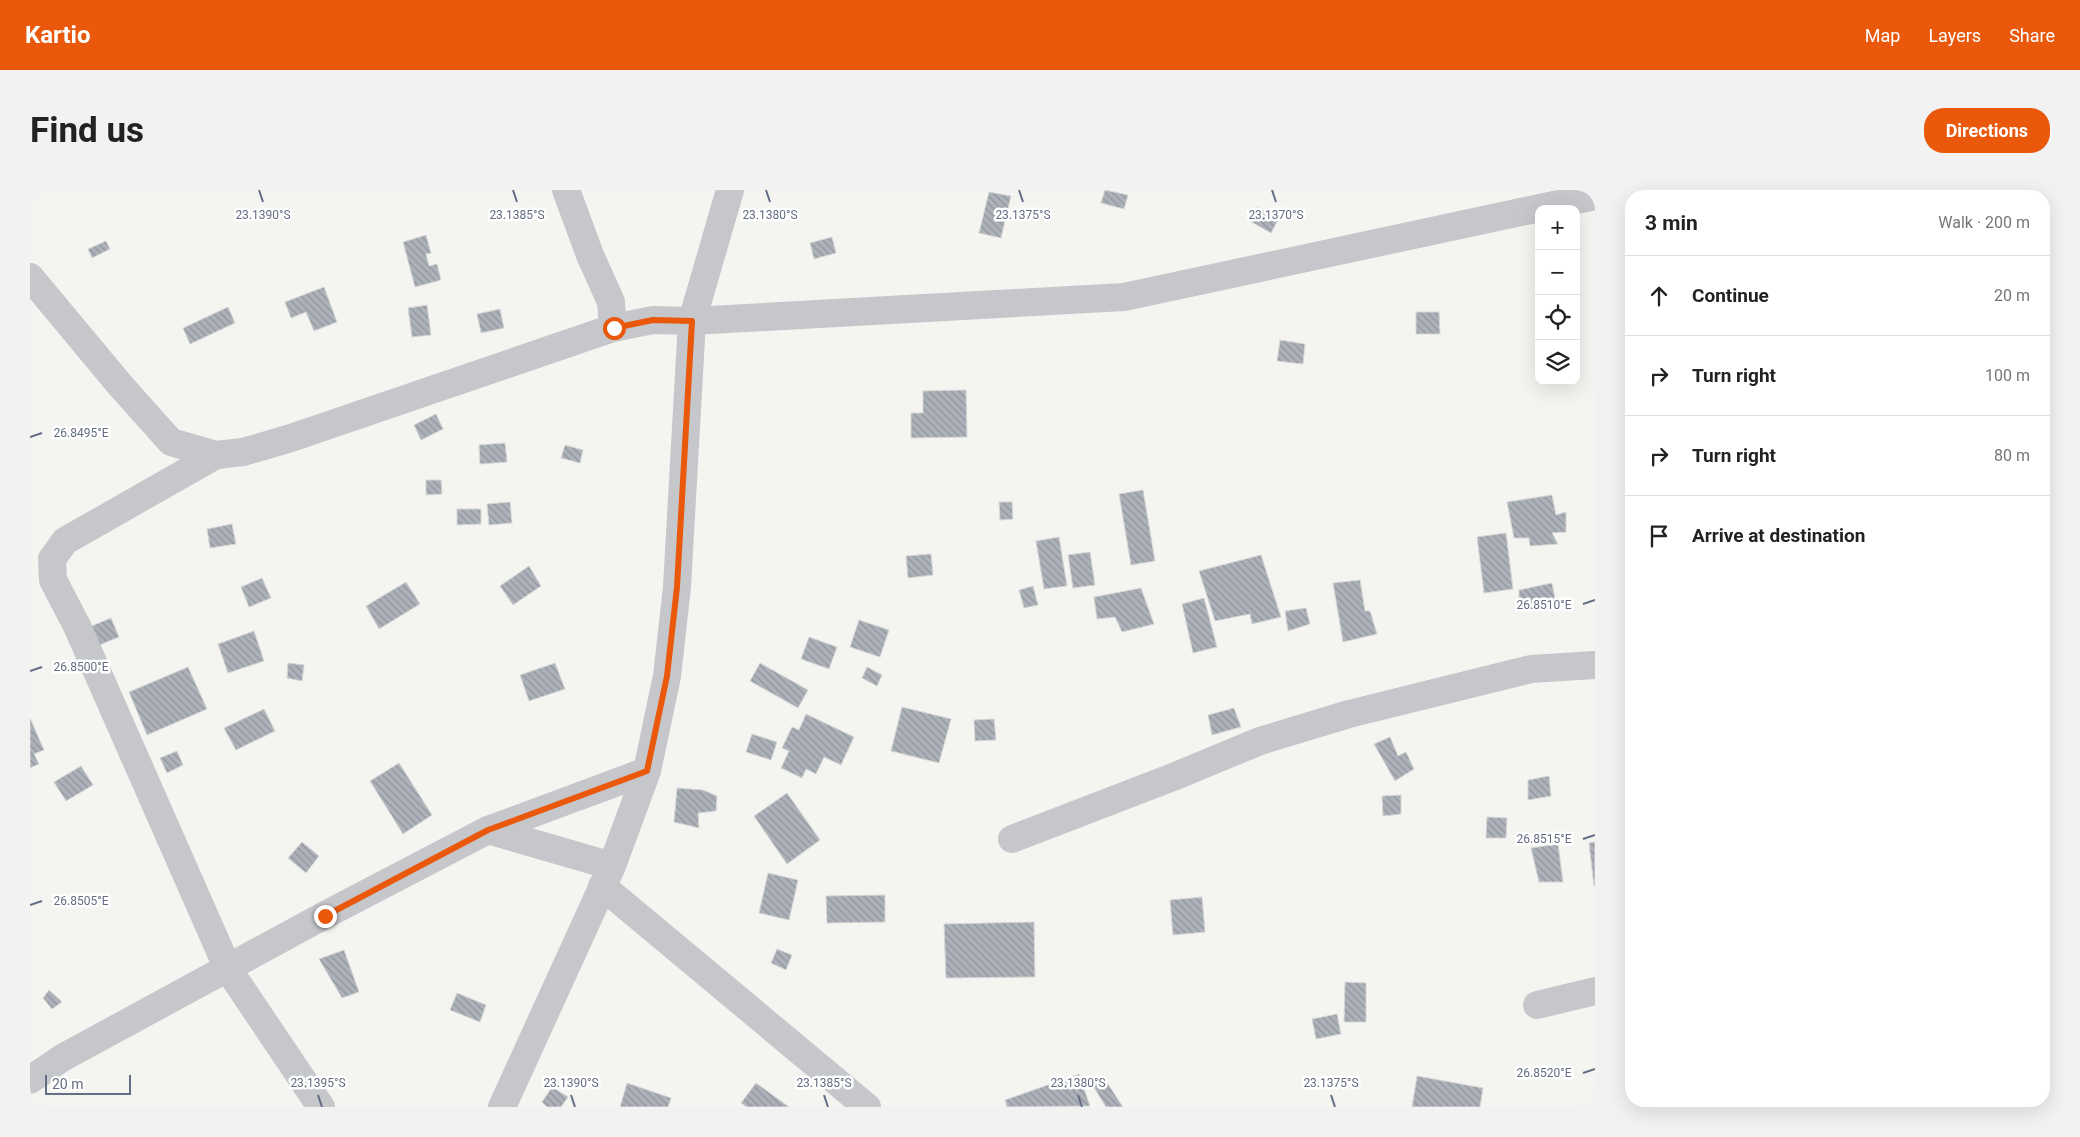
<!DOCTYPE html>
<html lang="en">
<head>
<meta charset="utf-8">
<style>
	body { margin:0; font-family:Roboto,sans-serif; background:#f2f2f2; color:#222 }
	.controls { position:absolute; right:15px; top:15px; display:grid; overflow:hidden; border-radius:10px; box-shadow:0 5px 20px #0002 }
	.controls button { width:45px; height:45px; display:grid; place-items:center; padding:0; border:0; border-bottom:1px solid #e0e0e0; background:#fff; color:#222; font:25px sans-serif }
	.scale { position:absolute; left:15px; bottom:12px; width:86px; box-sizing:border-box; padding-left:5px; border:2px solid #636d83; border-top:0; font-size:14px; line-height:18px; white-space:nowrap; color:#636d83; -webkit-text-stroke:4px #fff; paint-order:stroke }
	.stop { position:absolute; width:15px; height:15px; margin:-11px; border:4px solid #ea580c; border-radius:50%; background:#fff }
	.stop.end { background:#ea580c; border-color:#fff; box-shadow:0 1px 5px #0008 }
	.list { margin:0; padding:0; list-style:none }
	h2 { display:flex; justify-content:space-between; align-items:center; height:65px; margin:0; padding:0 20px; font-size:21px }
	h2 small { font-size:16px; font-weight:400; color:#767676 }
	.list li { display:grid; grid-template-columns:32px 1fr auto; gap:15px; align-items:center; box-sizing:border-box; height:80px; padding:0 20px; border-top:1px solid #e0e0e0 }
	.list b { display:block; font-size:19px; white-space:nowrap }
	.list em { font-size:16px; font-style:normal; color:#767676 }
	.icon { flex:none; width:28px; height:28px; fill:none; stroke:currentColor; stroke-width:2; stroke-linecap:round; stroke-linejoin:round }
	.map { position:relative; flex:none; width:1565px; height:917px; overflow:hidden; border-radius:20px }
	header { display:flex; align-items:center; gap:30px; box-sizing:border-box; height:70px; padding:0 25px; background:#ea580c; color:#fff }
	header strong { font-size:24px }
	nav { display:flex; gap:28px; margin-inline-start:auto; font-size:18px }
	.intro { display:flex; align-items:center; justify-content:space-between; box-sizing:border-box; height:120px; padding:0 30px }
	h1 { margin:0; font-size:35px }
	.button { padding:12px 22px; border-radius:20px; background:#ea580c; color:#fff; font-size:18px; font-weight:700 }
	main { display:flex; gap:30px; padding:0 30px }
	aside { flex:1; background:#fff; border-radius:20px; box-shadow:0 5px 20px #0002 }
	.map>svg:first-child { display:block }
	.building { fill:url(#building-back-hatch); stroke:#d6d6d4 }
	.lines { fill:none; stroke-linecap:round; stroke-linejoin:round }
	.minor { stroke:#c5c7cb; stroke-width:28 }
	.route { stroke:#ea580c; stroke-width:6 }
	.ticks { fill:none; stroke:#636d83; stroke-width:2 }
	.ticks-label { font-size:12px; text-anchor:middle; fill:#636d83; stroke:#fff; stroke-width:5; stroke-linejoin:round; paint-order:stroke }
</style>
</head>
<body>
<header>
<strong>Kartio</strong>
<nav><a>Map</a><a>Layers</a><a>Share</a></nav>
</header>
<div class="intro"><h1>Find us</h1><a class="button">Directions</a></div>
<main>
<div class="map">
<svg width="1565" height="917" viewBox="0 0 1565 917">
	<defs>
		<pattern id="building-back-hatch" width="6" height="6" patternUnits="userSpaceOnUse" patternTransform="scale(1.25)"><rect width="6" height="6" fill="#adb2ba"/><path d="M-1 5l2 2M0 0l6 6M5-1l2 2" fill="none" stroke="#90959d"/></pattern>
	</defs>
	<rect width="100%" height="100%" fill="#f4f5f1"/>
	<path class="building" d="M1075 0 1098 5 1094 19 1071 13Z
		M959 2 981 6 971 48 949 43Z
		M1227 17 1249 28 1241 43 1220 31Z
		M396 45 401 63 396 64 399 76 407 74 411 90 385 97 373 52Z
		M802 47 806 63 784 69 780 53Z
		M76 51 80 59 62 68 58 59Z
		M294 97 307 132 284 141 276 122 261 128 255 112Z
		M397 115 401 145 382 147 378 118Z
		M198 117 205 133 160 154 153 138Z
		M470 119 474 138 451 143 447 124Z
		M1386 122H1409L1410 144H1386Z
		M1250 150 1275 154 1273 174 1247 171Z
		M936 200 937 247 881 248V223H893V201Z
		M406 224 413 239 391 250 384 235Z
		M475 253 477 272 450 274 449 255Z
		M535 255 553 260 550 273 531 268Z
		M396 290H411L412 304 396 305Z
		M1113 300 1125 371 1101 375 1089 304Z
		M1522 305 1526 325 1536 322V342L1522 343 1528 354 1500 356 1499 348H1484L1477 312Z
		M480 312 482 333 459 335 457 314Z
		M969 312H982L983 329 970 330Z
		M427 319H451V334L427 335Z
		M202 334 206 354 180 358 177 339Z
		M1476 343 1483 399 1454 403 1447 347Z
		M1029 347 1037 396 1014 399 1006 351Z
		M1060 362 1065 395 1043 398 1038 365Z
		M901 364 903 385 878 388 876 366Z
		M1231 365 1251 427 1222 434 1220 424 1185 431 1169 381Z
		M499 376 511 396 483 415 470 396Z
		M232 388 241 408 219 417 211 397Z
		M1330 390 1335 421H1340L1347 444 1313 452 1303 393Z
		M376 392 390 414 349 439 336 416Z
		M1522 393 1526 414 1489 415V400Z
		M1003 396 1008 415 994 418 989 400Z
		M1111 398 1124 434 1092 442 1085 427 1067 429 1064 407Z
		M1174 408 1187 457 1163 463 1152 414Z
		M1276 418 1280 434 1258 441 1255 421Z
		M81 428 89 447 67 456 59 437Z
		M829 430 859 440 850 467 820 457Z
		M224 441 234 471 198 483 188 454Z
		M779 447 807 457 799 479 771 469Z
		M258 473 274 475 272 491 257 488Z
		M525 473 535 499 499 511 490 485Z
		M730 473 778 500 768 518 720 491Z
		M158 477 177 519 117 545 99 502Z
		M837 477 852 485 847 496 832 488Z
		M872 517 921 529 909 573 861 561Z
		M1204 518 1211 537 1182 545 1178 525Z
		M234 519 245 541 206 560 194 538Z
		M776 524 824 547 811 575 794 567 786 584 776 579 772 588 751 578 759 561 752 558 762 537 769 540Z
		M0 528 14 560 4 564 9 574 0 578Z
		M964 529 966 550 945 551 944 530Z
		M722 544 747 552 741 570 716 562Z
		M1360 547 1368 566 1376 562 1384 579 1365 591 1344 554Z
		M147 561 153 575 137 583 130 568Z
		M369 573 402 625 373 644 340 591Z
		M51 576 63 595 36 611 24 592Z
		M1519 586 1521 606 1498 610V590Z
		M647 598 673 600 687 606 686 621 668 623 669 638 644 632Z
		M757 603 790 650 757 674 724 626Z
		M1371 605V624L1353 626 1352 606Z
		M1457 627 1477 628 1476 648H1456Z
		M272 652 289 666 276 683 258 668Z
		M1565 652V696H1564L1559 653Z
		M1528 654 1533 692H1509L1501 658Z
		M738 683 768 690 759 730 729 723Z
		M855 705V732L797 733 796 706Z
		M1172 707 1175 742 1143 745 1140 710Z
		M1004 732 1005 787 916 788 914 734Z
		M747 759 762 765 756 780 741 773Z
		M314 760 329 802 312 808 289 769Z
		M1315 792 1336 793V832H1314Z
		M19 800 32 812 22 819 13 808Z
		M427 803 456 815 450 832 420 820Z
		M1307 824 1311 844 1286 849 1282 829Z
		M1049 884 1060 916 977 917 975 910Z
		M1387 886 1453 898 1450 917H1382Z
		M1074 888 1093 917H1076L1062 894Z
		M597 893 641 908 638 917H590Z
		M726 893 759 917H717L711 913Z
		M522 897 538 907 531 917H517L512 912Z"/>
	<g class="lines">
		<path class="minor" d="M536 0 560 65 581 112 583 138
			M0 87 90 195 141 252 186 265 213 262 261 248 583 138 623 130 662 131 1094 107 1561 7
			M186 265 35 351 22 369 23 390 47 436 198 779 291 917
			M458 640 582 676
			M982 649 1143 587 1230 551 1319 524 1501 479 1565 475
			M572 696 837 917
			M1507 815 1565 801
			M0 890 32 868 295 725 458 640 617 581
			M472 917 582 676 617 581 637 486 647 397 662 131 700 0"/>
	</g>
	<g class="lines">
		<path class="route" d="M295 726 458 640 617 581 637 486 647 397 662 131 623 130 584 138"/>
	</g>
	<path class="ticks" d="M229 0 233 12M483 0 487 12M736 0 740 12M989 0 993 12M1242 0 1246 12M0 247 12 243M1553 414 1565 410M0 481 12 477M1553 649 1565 645M0 715 12 711M1553 883 1565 879M288 905 292 917M541 905 545 917M794 905 798 917M1048 905 1052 917M1301 905 1305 917"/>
	<g class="ticks-label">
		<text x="233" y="29">23.1390°S</text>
		<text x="487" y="29">23.1385°S</text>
		<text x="740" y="29">23.1380°S</text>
		<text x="993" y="29">23.1375°S</text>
		<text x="1246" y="29">23.1370°S</text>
		<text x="51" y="247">26.8495°E</text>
		<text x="1514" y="419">26.8510°E</text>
		<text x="51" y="481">26.8500°E</text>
		<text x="1514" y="653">26.8515°E</text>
		<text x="51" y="715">26.8505°E</text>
		<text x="1514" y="887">26.8520°E</text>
		<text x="288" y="897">23.1395°S</text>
		<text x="541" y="897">23.1390°S</text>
		<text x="794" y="897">23.1385°S</text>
		<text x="1048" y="897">23.1380°S</text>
		<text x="1301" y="897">23.1375°S</text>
	</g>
</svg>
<div class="controls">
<button>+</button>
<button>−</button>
<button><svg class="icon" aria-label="locate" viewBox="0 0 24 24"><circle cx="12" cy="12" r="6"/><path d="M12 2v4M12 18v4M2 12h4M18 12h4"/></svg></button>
<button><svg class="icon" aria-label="layers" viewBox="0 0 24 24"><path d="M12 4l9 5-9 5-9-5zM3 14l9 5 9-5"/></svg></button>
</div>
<div class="scale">20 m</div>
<div class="stop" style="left:584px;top:138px"></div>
<div class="stop end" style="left:295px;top:726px"></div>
</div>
<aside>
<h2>3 min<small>Walk · 200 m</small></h2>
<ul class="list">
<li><svg class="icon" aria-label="ahead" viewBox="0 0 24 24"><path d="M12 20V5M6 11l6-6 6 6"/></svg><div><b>Continue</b></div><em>20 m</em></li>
<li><svg class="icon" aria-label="right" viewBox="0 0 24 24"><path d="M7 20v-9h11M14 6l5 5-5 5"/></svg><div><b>Turn right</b></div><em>100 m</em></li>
<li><svg class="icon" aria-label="right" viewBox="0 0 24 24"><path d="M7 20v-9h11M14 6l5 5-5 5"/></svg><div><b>Turn right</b></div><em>80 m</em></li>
<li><svg class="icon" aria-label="arrive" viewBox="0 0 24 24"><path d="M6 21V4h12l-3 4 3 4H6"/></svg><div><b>Arrive at destination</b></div></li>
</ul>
</aside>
</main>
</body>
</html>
